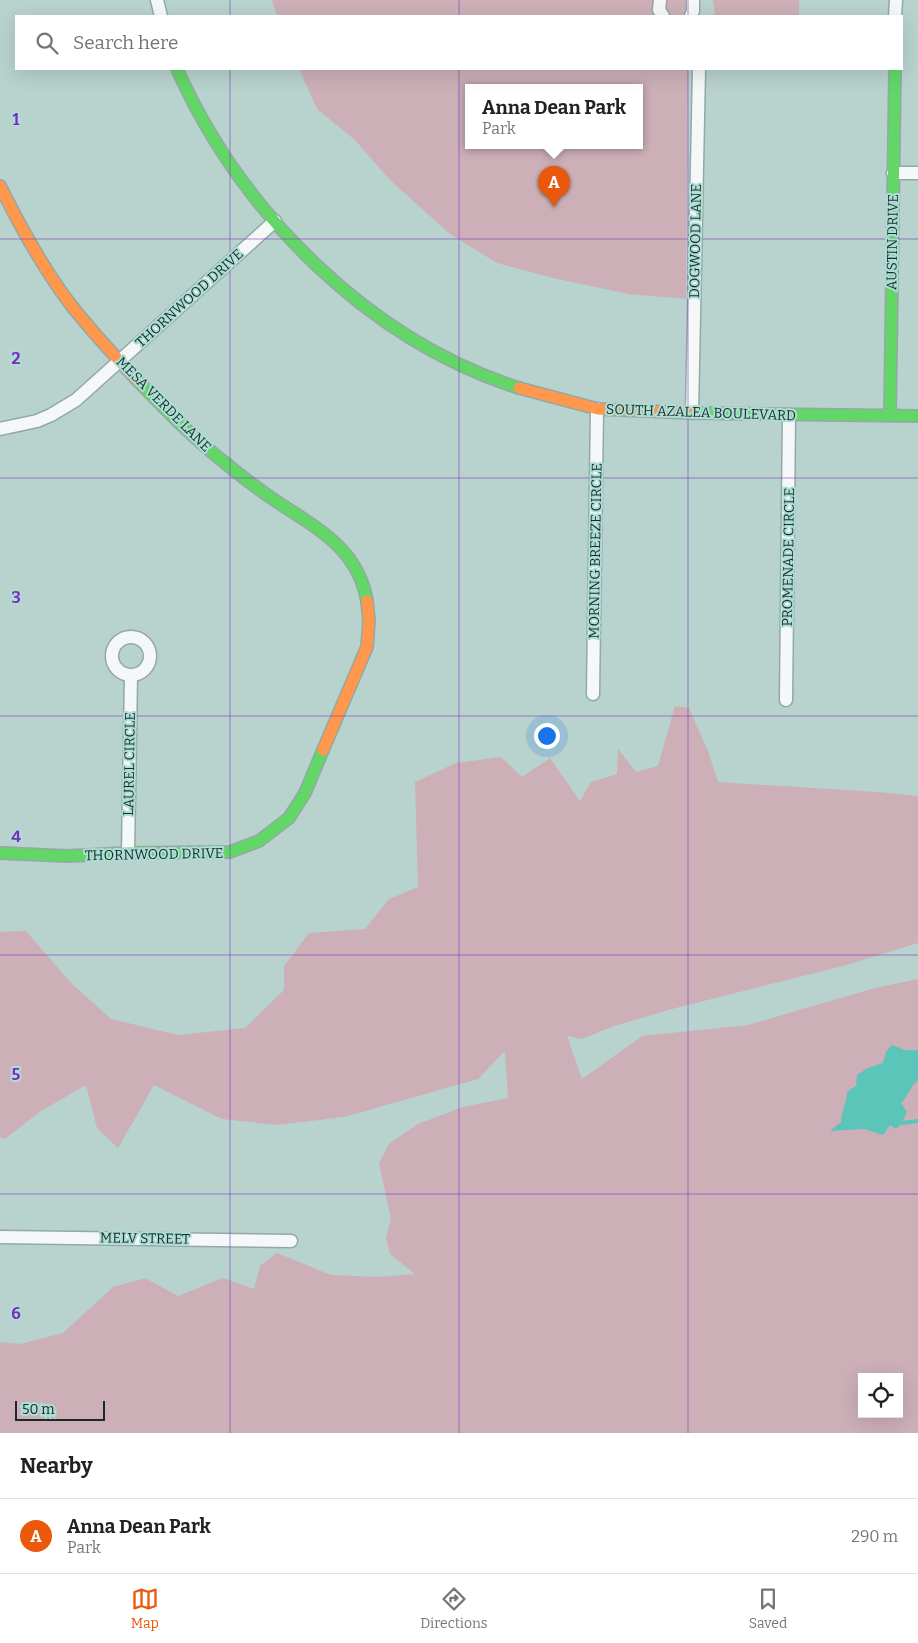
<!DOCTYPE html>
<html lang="en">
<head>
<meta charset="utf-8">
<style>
	body { margin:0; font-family:Bitter,serif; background:#f6f6f6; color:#222 }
	.controls { position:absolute; right:15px; bottom:15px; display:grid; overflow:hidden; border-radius:0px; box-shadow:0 5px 20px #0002 }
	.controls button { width:45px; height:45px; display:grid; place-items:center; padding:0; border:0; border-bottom:1px solid #e0e0e0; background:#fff; color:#222; font:25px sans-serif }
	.scale { position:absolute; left:15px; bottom:12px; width:90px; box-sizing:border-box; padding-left:5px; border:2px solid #182b28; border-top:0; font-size:14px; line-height:18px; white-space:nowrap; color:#182b28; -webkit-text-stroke:4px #adddd5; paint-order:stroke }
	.you { position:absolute; left:546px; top:735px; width:18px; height:18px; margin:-12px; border:4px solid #fff; border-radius:50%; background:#1a73e8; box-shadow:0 0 0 8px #1a73e833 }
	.badge { display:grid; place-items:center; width:32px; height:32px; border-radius:50%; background:#ea580c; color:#fff; font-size:16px; font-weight:700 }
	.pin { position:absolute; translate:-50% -41px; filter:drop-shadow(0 1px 2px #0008) }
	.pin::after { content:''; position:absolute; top:26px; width:18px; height:15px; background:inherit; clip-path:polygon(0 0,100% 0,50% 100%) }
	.popup { position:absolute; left:465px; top:84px; width:178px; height:65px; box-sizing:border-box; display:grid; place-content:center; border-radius:0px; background:#fff; filter:drop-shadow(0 1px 4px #0005); font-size:16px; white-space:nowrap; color:#767676 }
	.popup b { font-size:19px; color:#222 }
	.popup::after { content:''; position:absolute; left:50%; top:100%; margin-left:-10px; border:10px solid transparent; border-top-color:#fff }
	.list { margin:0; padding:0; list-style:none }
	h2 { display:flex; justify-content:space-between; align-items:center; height:65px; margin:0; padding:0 20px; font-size:21px }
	h2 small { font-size:16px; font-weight:400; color:#767676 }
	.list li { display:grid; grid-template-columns:32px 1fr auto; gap:15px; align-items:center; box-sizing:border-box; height:75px; padding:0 20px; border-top:1px solid #e0e0e0 }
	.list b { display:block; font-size:19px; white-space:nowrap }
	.list p { margin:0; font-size:16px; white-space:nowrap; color:#767676 }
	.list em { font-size:16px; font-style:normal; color:#767676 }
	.icon { flex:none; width:28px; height:28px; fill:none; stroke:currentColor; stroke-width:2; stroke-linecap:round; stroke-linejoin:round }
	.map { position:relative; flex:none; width:918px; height:1433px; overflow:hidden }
	.search { position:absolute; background:#fff; box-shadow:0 5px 20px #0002; left:15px; right:15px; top:15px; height:55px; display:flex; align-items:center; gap:12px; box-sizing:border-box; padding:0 18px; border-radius:0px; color:#767676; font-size:19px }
	.sheet { height:140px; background:#fff }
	nav { display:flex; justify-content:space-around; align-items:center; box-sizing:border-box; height:70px; border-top:1px solid #e0e0e0; background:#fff; font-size:14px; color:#767676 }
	nav a { display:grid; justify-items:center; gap:2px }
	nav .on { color:#ea580c }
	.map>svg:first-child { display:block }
	.green { fill:#ccafb7; fill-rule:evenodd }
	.water { fill:#5ac5b8 }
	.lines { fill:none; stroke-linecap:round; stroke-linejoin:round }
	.stream { stroke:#5ac5b8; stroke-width:4 }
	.street-casing { stroke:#94a8a5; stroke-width:15 }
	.fast-casing { stroke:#94a8a5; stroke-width:14 }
	.slow-casing { stroke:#94a8a5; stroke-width:14 }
	.street { stroke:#f4f8f8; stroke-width:12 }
	.fast { stroke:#63d668; stroke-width:11 }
	.slow { stroke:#ff974d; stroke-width:11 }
	.grid { fill:none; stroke:#7b2cbf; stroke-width:1; stroke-opacity:0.55 }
	.labels { text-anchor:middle; stroke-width:4; stroke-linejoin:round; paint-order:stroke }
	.street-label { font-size:14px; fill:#182b28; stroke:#adddd5 }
	.grid-label { font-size:16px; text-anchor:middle; font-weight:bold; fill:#7b2cbf; stroke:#adddd5; stroke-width:4; stroke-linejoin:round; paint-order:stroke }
</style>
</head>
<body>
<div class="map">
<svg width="918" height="1433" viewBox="0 0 918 1433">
	<rect width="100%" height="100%" fill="#b8d2ce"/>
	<path class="green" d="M272 0H689L688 16H277Z
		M713 0H799V16H715Z
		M299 69H688L686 299 629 294 557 279 497 263 450 234 390 180 355 140 317 109ZM469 88H639V146H469Z
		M675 706 689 708 709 754 718 782 878 792 918 796V943L843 966 672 1009 614 1026 582 1039 567 1036 582 1079 642 1036 748 1025 875 988 918 979V1433H0V1342L20 1344 63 1333 113 1287 145 1278 178 1296 223 1278 254 1289 260 1266 277 1253 331 1275 379 1277 415 1274 390 1254 386 1238 391 1219 379 1163 389 1144 418 1124 463 1107 508 1098 505 1051 478 1079 344 1117 276 1125 222 1119 154 1085 118 1148 97 1128 86 1085 41 1111 5 1139 0 1137V932L26 931 72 984 111 1019 178 1035 245 1028 284 990V966L309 933 365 929 389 899 418 887 415 782 456 763 501 757 522 777 550 758 580 801 591 782 617 774 618 749 636 772 658 766ZM862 1377H899V1414H862Z"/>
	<path class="water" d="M892 1045 904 1050H918V1080C910 1086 909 1095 901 1103L907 1112 902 1123 896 1129 890 1125 883 1135 864 1129 830 1131 841 1122C841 1111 847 1103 847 1092L856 1086 857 1075 868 1068 883 1063 886 1052Z"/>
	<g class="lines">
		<path class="stream" d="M902 1123 918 1121"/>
		<g class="street-casing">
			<path id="street" d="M157 0 161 16
				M660 0 659 10 663 16
				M691 16 693 11V0
				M895 16 896 0
				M893 173H918
				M692 413 699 69
				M0 429 37 421 51 415 76 400 275 221
				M112 656a19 19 0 1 1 38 0a19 19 0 1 1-38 0Z
				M593 694 597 409
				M786 700 789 415
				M128 853 131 675
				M0 1237 291 1241"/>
		</g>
		<g class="fast-casing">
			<path id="fast" d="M177 69C241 212 368 340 519 388
				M138 381C165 409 193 438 224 462 241 476 258 489 276 501 316 528 358 548 367 601
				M692 413 918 416
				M890 415 895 69
				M0 853 67 856 128 853 230 852 259 841 289 818 305 793 323 750"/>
		</g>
		<g class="slow-casing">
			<path id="slow" d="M0 186C20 226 41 265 68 301 89 329 114 355 138 381
				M519 388 598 409 692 413
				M323 750 367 647 369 621 367 601"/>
		</g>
		<use href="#street" class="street"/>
		<use href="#fast" class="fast"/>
		<use href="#slow" class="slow"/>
	</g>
	<path class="grid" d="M230 0V16M459 0V16M688 0V16M230 69V1433M459 69V1433M688 69V1433M0 239H918M0 478H918M0 716H918M0 955H918M0 1194H918"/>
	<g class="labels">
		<g class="street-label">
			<text transform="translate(695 241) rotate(-89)" y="5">DOGWOOD LANE</text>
			<text transform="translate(892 242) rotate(-89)" y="5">AUSTIN DRIVE</text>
			<text transform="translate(189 298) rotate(-42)" y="5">THORNWOOD DRIVE</text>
			<text transform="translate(164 404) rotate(45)" y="5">MESA VERDE LANE</text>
			<text transform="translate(701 412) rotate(2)" y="5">SOUTH AZALEA BOULEVARD</text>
			<text transform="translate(595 551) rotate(-89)" y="5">MORNING BREEZE CIRCLE</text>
			<text transform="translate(788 557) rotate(-89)" y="5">PROMENADE CIRCLE</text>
			<text transform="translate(129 764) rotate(-89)" y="5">LAUREL CIRCLE</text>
			<text transform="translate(154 854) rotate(-1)" y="5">THORNWOOD DRIVE</text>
			<text transform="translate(145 1238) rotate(1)" y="5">MELV STREET</text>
		</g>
	</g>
	<g class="grid-label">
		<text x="16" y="125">1</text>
		<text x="16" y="364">2</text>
		<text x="16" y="603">3</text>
		<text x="16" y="842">4</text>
		<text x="16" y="1080">5</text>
		<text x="16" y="1319">6</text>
	</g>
</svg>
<div class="controls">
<button><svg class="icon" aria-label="locate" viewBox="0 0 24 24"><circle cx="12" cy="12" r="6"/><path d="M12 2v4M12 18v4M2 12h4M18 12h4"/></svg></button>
</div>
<div class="scale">50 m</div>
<div class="you"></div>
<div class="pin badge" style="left:554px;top:207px">A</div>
<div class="popup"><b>Anna Dean Park</b>Park</div>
<div class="search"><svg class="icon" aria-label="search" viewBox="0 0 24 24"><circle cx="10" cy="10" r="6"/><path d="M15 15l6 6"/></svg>Search here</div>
</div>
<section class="sheet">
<h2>Nearby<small></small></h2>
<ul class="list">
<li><span class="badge">A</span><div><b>Anna Dean Park</b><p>Park</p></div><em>290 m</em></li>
</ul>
</section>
<nav>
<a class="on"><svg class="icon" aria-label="map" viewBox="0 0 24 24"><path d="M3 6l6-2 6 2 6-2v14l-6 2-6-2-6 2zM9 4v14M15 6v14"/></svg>Map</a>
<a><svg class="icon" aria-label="directions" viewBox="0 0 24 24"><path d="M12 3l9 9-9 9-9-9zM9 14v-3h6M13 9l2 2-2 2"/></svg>Directions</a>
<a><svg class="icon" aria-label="saved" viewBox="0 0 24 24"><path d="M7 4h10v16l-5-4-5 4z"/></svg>Saved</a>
</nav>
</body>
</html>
